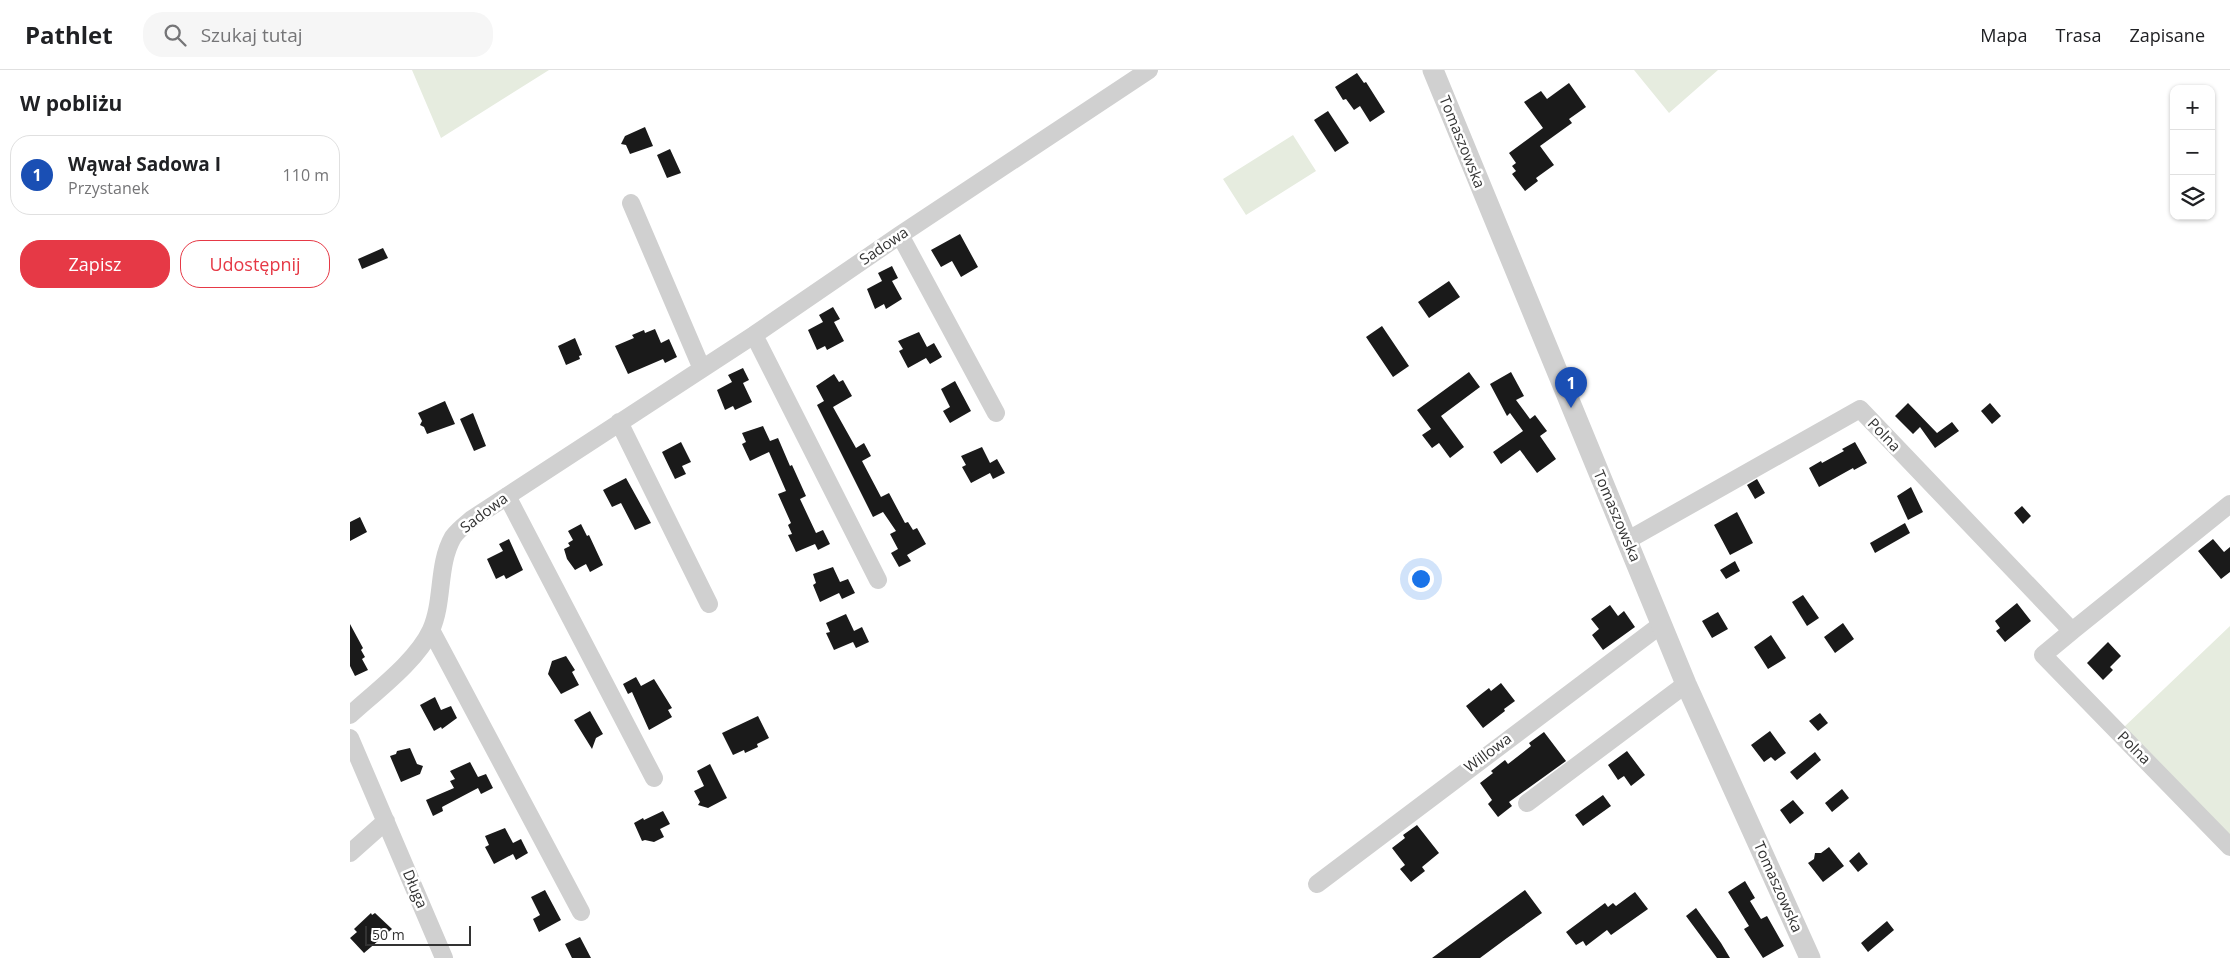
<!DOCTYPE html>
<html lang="pl">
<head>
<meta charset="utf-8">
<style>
	body { margin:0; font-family:"Open Sans",sans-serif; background:#f6f6f6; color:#202124 }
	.controls { position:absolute; right:15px; top:15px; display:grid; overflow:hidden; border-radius:10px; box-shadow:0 1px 4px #0004 }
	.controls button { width:45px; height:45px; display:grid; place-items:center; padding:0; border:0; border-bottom:1px solid #e0e0e0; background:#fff; color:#202124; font:25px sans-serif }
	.scale { position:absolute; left:15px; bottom:12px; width:106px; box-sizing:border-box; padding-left:5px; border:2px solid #333; border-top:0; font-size:14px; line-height:18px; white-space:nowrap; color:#333; -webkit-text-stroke:4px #fff; paint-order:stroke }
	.you { position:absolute; left:1070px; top:508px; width:18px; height:18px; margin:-12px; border:4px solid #fff; border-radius:50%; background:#1a73e8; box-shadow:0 0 0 8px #1a73e833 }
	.badge { display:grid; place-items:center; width:32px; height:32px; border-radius:50%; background:#e63946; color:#fff; font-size:16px; font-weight:700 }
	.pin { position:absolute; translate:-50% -41px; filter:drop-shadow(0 1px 2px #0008) }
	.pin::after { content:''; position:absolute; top:26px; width:18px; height:15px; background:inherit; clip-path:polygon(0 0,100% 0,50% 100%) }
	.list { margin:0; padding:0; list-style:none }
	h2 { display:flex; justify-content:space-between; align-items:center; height:65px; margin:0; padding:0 20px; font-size:21px }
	h2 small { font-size:16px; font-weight:400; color:#757577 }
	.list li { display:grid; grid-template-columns:32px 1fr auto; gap:15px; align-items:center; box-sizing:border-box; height:80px; margin:0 10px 10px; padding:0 10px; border:1px solid #e0e0e0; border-radius:20px }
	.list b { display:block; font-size:19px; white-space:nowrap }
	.list p { margin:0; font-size:16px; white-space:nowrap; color:#757577 }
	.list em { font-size:16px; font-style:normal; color:#757577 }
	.actions { display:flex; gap:10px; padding:15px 20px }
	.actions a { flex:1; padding:11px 0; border:1px solid #e63946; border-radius:20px; text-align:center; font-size:18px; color:#e63946 }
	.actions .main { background:#e63946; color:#fff }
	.icon { flex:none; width:28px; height:28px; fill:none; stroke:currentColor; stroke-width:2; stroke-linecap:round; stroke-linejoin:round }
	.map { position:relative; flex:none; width:1880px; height:888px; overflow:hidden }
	header { display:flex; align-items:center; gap:30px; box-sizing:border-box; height:70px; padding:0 25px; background:#fff; border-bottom:1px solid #e0e0e0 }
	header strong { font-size:24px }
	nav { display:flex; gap:28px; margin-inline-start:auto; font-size:18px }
	.search { width:350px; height:45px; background:#f6f6f6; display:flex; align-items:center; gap:12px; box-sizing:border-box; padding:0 18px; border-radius:20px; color:#757577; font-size:19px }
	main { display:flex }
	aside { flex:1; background:#fff }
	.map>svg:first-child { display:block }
	.green { fill:#e6ecdf }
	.building { fill:#1a1a1a }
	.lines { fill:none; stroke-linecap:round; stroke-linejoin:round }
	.minor { stroke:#d0d0d0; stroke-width:18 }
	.tertiary { stroke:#d0d0d0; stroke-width:21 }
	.labels { text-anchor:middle; stroke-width:5; stroke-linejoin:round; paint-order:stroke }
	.street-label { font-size:15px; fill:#333; stroke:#fff }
</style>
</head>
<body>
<header>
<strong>Pathlet</strong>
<div class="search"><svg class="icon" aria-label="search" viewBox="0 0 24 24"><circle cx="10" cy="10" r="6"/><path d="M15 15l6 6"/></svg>Szukaj tutaj</div>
<nav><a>Mapa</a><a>Trasa</a><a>Zapisane</a></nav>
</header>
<main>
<aside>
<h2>W pobliżu<small></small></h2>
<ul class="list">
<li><span class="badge" style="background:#1a4fb4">1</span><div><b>Wąwał Sadowa I</b><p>Przystanek</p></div><em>110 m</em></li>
</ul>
<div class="actions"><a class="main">Zapisz</a><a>Udostępnij</a></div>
</aside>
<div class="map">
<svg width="1880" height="888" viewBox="0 0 1880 888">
	<rect width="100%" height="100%" fill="#fff"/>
	<path class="green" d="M62 0H199L91 68Z
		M1284 0H1368L1319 43Z
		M943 65 966 101 896 145 873 109Z
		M1880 556V769L1773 658Z"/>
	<path class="building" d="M1007 3 1014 13 1016 12 1035 42 1020 52 1010 36 1004 40 996 29 993 30 985 17Z
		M1219 13 1236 37 1219 49 1222 53 1190 76 1204 95 1186 108 1188 111 1175 121 1162 104 1166 101 1162 96 1166 93 1159 83 1193 58 1174 32 1191 21 1197 29Z
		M978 41 999 73 985 82 964 50Z
		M295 57 303 76 280 84 276 75 271 74 275 66Z
		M320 79 331 103 317 108 307 85Z
		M610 164 628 197 611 207 602 191 591 197 581 180Z
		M33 178 38 188 12 199 8 189Z
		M542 196 548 208 542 211 552 229 536 239 534 234 525 239 517 219 532 211 528 203Z
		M1099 211 1110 227 1079 248 1068 232Z
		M483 237 490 249 484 252 494 271 477 280 475 276 467 280 458 260 473 252 469 245Z
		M1032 256 1059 296 1043 307 1016 267Z
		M305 259 311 273 319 269 327 287 315 293 313 289 278 304 265 276 284 268 282 265 294 260 295 263Z
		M569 262 577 277 584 273 592 287 580 294 576 288 558 298 549 281 553 279 548 271Z
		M225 268 232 285 229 286 230 289 216 295 208 276Z
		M393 298 399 310 393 313 402 332 385 340 383 336 375 340 367 320 382 312 378 305Z
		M1119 302 1130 317 1091 346 1114 377 1100 388 1089 373 1082 378 1072 365 1081 359 1067 340Z
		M1161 302 1174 326 1166 330 1180 349 1185 345 1197 361 1190 366 1206 389 1187 403 1170 380 1151 394 1143 382 1173 361 1160 343 1157 346 1140 314Z
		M484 304 489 312 493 310 502 326 483 337 506 378 514 373 521 386 512 391 531 427 539 423 555 453 558 452 563 460 567 458 576 474 557 485 561 491 549 497 541 483 548 479 540 464 546 461 533 442 523 447 467 335 474 331 466 316Z
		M605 311 621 341 600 353 593 341 600 337 591 319Z
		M95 331 105 354 77 364 74 357 70 355 72 351 68 343Z
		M1558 333 1587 363 1602 352 1609 361 1585 378 1570 357 1563 364 1545 346Z
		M1640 333 1651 346 1642 354 1631 341Z
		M123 343 136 376 124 381 110 349Z
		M413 356 420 371 428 368 440 396 442 395 456 426 450 429 466 463 473 460 480 474 468 480 465 474 446 482 438 465 442 464 438 455 441 453 428 424 436 421 419 382 400 391 392 374 396 372 392 363Z
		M331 372 341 392 332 396 336 404 325 409 312 382Z
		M1505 372 1517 393 1504 400 1503 398 1469 417 1459 398 1471 391 1472 393 1494 381 1492 379Z
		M632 377 640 393 647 389 655 403 643 409 640 403 621 413 612 397 616 395 611 386Z
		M276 408 301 453 285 460 271 433 262 437 253 420Z
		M1407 409 1415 423 1405 429 1397 415Z
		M1561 417 1573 442 1558 450 1547 426Z
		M1672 436 1681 446 1673 454 1664 443Z
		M1387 442 1403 473 1380 485 1364 455Z
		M10 447 17 462 0 471V452Z
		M1555 453 1560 463 1525 483 1520 473Z
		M231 454 237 466 239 465 253 495 240 502 236 494 225 500 217 489 214 479 220 476 218 473 223 470 218 461Z
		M159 469 173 500 156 509 154 505 146 509 137 489 153 481 149 474Z
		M1863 469 1874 482 1880 477V502L1871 509 1848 481Z
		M1385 491 1390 501 1376 509 1370 500Z
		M483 497 490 512 498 509 505 523 492 529 489 523 470 532 463 515 466 513 463 504Z
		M1453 525 1469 548 1457 556 1442 532Z
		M1667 533 1681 551 1655 572 1646 561 1650 558 1645 551Z
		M1260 535 1268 546 1274 541 1285 557 1253 580 1242 565 1249 559 1241 549Z
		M1368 542 1378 559 1362 568 1352 551Z
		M496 544 504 561 512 557 519 572 506 578 503 572 484 580 476 563 480 562 476 553Z
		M1493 553 1504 569 1485 583 1474 567Z
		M0 554 13 578 11 580 15 587 12 589 18 600 5 606 0 596Z
		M1421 565 1436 588 1418 599 1404 577Z
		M1758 572 1771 586 1760 597 1763 600 1753 610 1737 593Z
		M216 586 225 600 222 602 229 615 211 624 198 604 202 591Z
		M286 607 291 616 304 609 322 638 318 640 322 647 299 660 282 622 278 624 273 614Z
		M1151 613 1165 631 1154 639 1155 641 1133 658 1116 636 1139 618 1141 621Z
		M85 627 91 640 101 636 107 648 92 659 91 657 84 661 70 635Z
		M240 641 253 664 246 668 242 679 224 650Z
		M1470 643 1478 653 1468 661 1459 651Z
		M408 646 419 668 407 674 408 677 395 683 394 680 383 685 372 663Z
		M1420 661 1436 683 1425 691 1421 687 1414 692 1401 675Z
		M1194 662 1216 691 1159 732 1162 736 1148 747 1138 734 1142 730 1130 713 1143 703 1141 701 1155 690 1158 694 1181 676 1179 673Z
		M60 678 67 694 73 696 70 704 51 712 40 686 46 684 47 681Z
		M1277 681 1295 705 1281 716 1274 706 1268 710 1258 695Z
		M1465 682 1471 690 1447 710 1440 702Z
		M120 692 128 707 136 704 143 718 131 724 128 718 92 737 93 741 83 746 76 730 104 718 100 711 105 709 100 701Z
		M360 694 377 728 358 738 348 735 350 732 344 721 354 716 347 701Z
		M1492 719 1499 728 1482 742 1475 733Z
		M1253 725 1261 736 1233 756 1225 745Z
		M1443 730 1454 743 1440 754 1430 740Z
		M313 741 320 754 310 759 314 767 304 772 295 770 292 771 284 753 293 748 294 750Z
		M1067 755 1089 783 1072 797 1075 801 1061 812 1050 799 1055 795 1042 778 1055 768 1053 765Z
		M155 758 163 773 171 769 178 783 166 790 163 784 144 794 135 777 139 775 135 766Z
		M1479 777 1494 796 1473 812 1458 793 1464 789 1465 783H1471Z
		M1509 782 1518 794 1508 802 1499 791Z
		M1395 811 1405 828 1400 831 1411 849 1417 846 1434 876 1413 888 1394 859 1399 856 1378 822Z
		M195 820 211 850 189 862 183 849 190 845 181 827Z
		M1175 820 1192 843 1157 868 1130 888H1082Z
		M1285 822 1298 839 1261 865 1257 860 1236 876 1233 871 1226 875 1216 862 1255 833 1258 837 1263 833 1266 836Z
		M1346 838 1371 873 1380 888H1367L1336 846Z
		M21 843 22 845 25 843 42 859 14 883 0 868 7 862 4 859Z
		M1537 851 1544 860 1518 882 1511 873Z
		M230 867 241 888H222L215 874Z"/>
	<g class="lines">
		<path class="minor" d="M281 133 352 299
			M550 165 646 343
			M404 265 528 510
			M269 352 359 534
			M157 426 304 708
			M1278 470 1510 339 1722 561 1693 585 1880 777
			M81 560 231 842
			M1722 561 1880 434
			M0 645C25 622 67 591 81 560 94 531 87 495 103 467 108 460 116 454 122 449L404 265 550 165 799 0
			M0 668 94 888
			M1177 733 1336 614
			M0 783 36 751
			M967 814 1312 554"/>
		<path class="tertiary" d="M1083 0 1336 614 1460 888"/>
	</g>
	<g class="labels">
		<g class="street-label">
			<text transform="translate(1112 72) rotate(68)" y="5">Tomaszowska</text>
			<text transform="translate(534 176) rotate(-34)" y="5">Sadowa</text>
			<text transform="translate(1534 365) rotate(46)" y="5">Polna</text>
			<text transform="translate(134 443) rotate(-37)" y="5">Sadowa</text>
			<text transform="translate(1267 446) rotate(67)" y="5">Tomaszowska</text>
			<text transform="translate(1784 678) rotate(45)" y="5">Polna</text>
			<text transform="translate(1138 683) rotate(-37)" y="5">Willowa</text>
			<text transform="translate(1428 817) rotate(66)" y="5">Tomaszowska</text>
			<text transform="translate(65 819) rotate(67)" y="5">Długa</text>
		</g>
	</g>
</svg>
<div class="controls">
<button>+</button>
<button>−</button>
<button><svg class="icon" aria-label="layers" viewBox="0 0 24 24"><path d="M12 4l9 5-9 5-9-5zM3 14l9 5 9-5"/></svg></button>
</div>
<div class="scale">50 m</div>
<div class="you"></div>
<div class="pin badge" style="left:1221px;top:338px;background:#1a4fb4">1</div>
</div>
</main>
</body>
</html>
